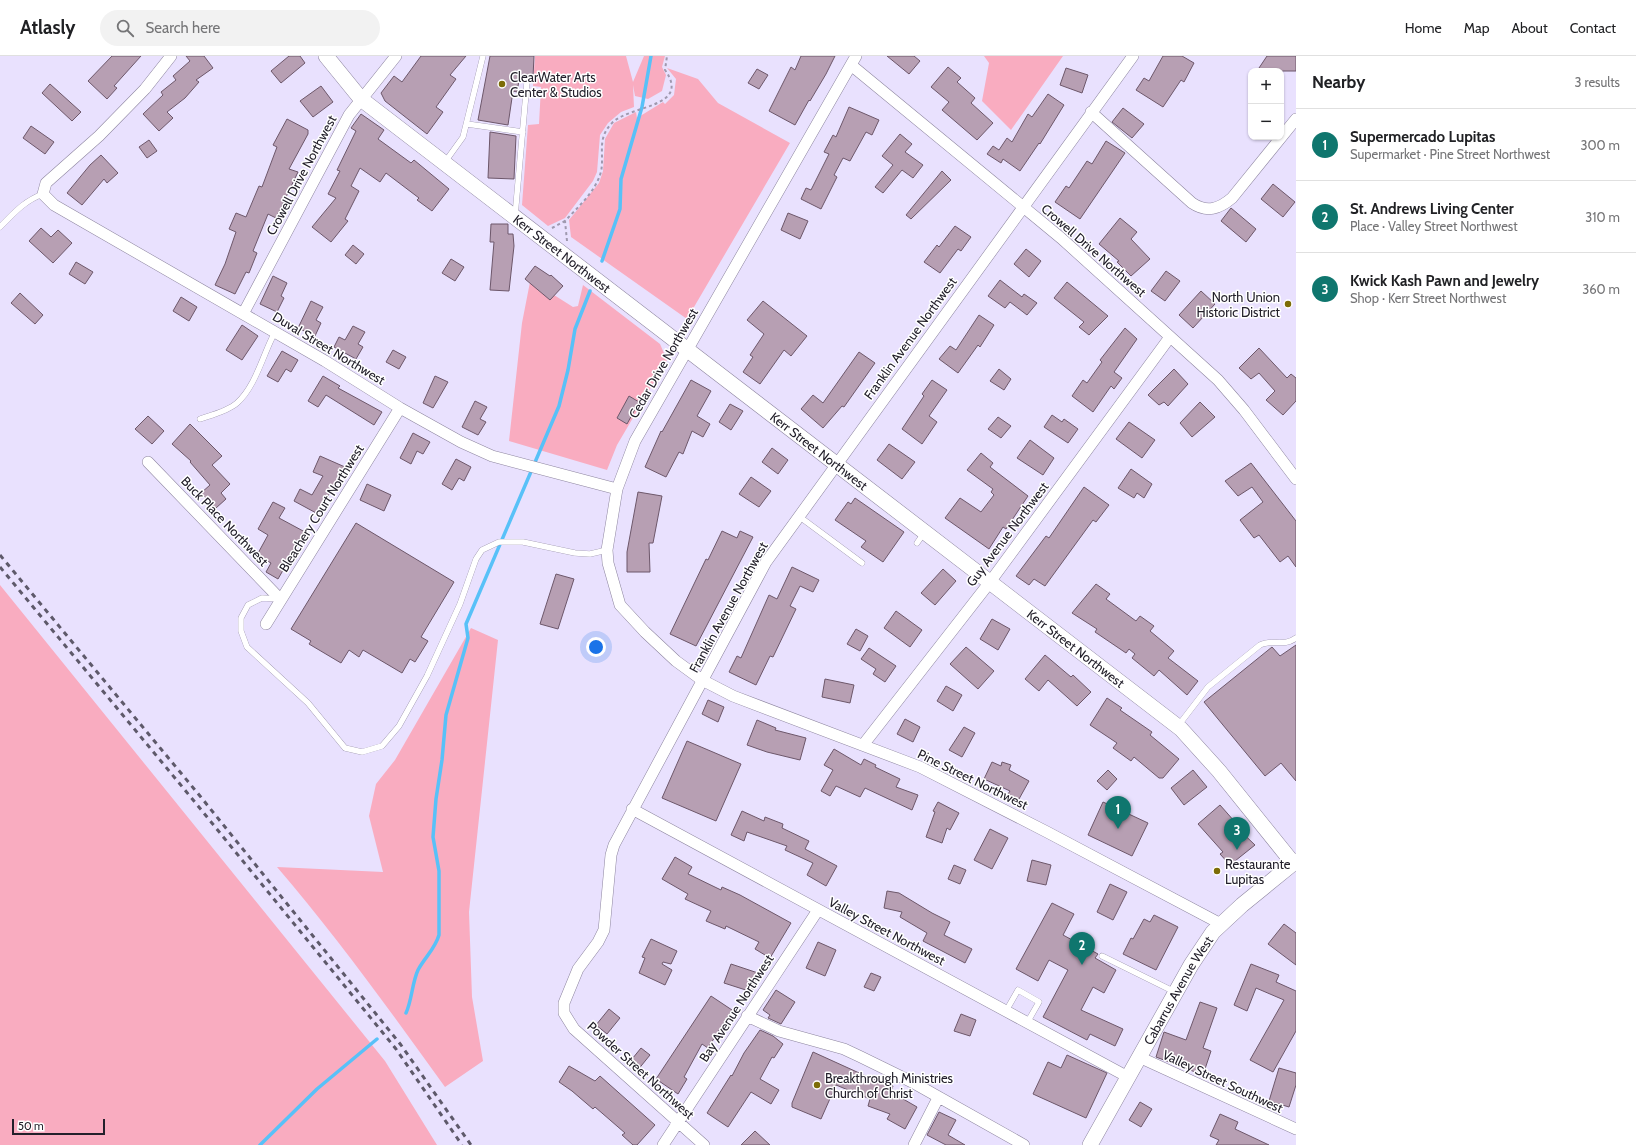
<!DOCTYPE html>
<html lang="en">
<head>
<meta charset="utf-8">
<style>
	body { margin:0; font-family:Cabin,sans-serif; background:#f2f2f2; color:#202124 }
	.controls { position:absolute; right:12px; top:12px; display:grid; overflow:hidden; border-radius:8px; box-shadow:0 1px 3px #0004 }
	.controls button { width:36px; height:36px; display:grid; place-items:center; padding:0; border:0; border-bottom:1px solid #e0e0e0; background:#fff; color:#202124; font:20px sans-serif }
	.scale { position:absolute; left:12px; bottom:10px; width:93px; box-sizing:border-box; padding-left:4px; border:2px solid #23202b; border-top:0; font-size:11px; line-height:14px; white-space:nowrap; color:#23202b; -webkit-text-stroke:3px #fff; paint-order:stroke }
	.you { position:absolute; left:596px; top:591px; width:14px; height:14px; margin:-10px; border:3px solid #fff; border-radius:50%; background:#1a73e8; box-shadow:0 0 0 6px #1a73e833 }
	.badge { display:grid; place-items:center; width:26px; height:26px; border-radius:50%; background:#0f766e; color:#fff; font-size:13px; font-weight:700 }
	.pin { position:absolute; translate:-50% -33px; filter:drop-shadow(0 1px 2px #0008) }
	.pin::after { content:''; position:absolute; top:21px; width:14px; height:12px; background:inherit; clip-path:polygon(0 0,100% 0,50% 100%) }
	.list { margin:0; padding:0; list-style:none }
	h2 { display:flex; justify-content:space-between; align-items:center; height:52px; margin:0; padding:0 16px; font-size:17px }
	h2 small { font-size:13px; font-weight:400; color:#757577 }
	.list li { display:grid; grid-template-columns:26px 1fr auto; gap:12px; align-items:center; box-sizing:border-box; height:72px; padding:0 16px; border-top:1px solid #e0e0e0 }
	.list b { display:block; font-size:15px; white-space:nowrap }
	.list p { margin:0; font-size:13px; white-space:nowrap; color:#757577 }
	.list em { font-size:13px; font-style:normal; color:#757577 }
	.icon { flex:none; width:22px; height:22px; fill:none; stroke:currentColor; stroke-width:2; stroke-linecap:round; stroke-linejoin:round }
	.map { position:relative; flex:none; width:1296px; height:1089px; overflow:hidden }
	header { display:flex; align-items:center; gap:24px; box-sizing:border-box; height:56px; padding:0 20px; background:#fff; border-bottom:1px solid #e0e0e0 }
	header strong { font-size:19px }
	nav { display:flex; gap:22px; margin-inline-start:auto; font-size:14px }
	.search { width:280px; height:36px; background:#f2f2f2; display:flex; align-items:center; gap:10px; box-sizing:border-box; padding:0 14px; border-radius:22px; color:#757577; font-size:15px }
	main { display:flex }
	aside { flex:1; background:#fff }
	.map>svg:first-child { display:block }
	.green { fill:#f9acc0 }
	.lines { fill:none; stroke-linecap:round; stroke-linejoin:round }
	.stream { stroke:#58c1f8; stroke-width:3.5 }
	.building { fill:#b79fb3; stroke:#6d576a }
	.lane-casing { stroke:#8d859f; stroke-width:6 }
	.street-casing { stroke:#8d859f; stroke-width:12 }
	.secondary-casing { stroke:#8d859f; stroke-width:16 }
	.path { stroke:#9f99af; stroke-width:2; stroke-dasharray:3 3; stroke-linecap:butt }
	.lane { stroke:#fff; stroke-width:5.5 }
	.street { stroke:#fff; stroke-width:11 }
	.secondary { stroke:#fff; stroke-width:15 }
	.rail { stroke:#5e596a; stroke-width:3; stroke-dasharray:5 5; stroke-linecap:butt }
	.poi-dot { fill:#7c6c06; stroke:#fff; stroke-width:1.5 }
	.labels { text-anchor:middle; stroke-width:3; stroke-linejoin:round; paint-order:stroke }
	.poi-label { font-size:13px; fill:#23202b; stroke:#fff; text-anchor:start }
	.street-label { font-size:13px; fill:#23202b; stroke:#fff }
</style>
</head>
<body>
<header>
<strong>Atlasly</strong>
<div class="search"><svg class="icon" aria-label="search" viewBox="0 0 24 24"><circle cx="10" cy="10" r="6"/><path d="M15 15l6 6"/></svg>Search here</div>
<nav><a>Home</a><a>Map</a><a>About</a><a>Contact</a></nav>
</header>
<main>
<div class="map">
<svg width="1296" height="1089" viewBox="0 0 1296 1089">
	<rect width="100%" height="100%" fill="#e9e1fe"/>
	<path class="green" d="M535 0H626L633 26 644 0H665L662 11 666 19 662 35 648 43 635 40 633 29 634 51 621 56 608 67 600 79 597 116 593 125 565 162 548 170 522 149 528 69 539 68 541 31 533 30Z
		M984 0H1063L1011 74 982 45 989 7Z
		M667 12 698 23 718 47 790 87 687 263 571 181 569 164 599 127 603 115 605 83 614 67 636 56 637 62 663 46 665 48 674 39 676 23Z
		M530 226 550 244 554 239 573 251 578 250 583 229 660 288 667 304 617 389 607 414 509 385 522 267Z
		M0 529 385 1005 437 1089H0Z
		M471 572 498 584 469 856 472 941 483 1005 445 1031C391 956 337 881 277 811L383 816 369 760 376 728 395 704Z"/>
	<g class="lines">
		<path class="stream" d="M602 205 620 153 621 123 642 51 651 0
			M406 957C412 944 412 927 418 914 425 901 435 893 439 879V815L433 781 436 743 442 704 446 659 468 582 466 568 559 350 568 314 575 273 590 235
			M260 1089 317 1033 377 983"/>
	</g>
	<path class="building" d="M112 0H141L114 30 117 32 107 43 88 25Z
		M186 0H204L213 12 196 24 199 26 185 42 167 56 173 62 159 75 143 58 163 39 161 36 176 24 173 20 190 5Z
		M289 0H300L305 7 281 27 271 15Z
		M421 0H466L450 19 456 23 436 51 443 56 427 78 385 45 381 37 394 20 402 26Z
		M490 0H534L533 21 520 19 517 36 513 35 508 69 478 64Z
		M801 0H835L826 18 810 45 809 44 795 69 769 55 791 11 795 14Z
		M887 0H914L920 5 909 18Z
		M1163 0H1182L1194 7 1184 26 1181 24 1163 51 1136 34 1144 22 1149 25Z
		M1267 0H1296V15H1257Z
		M948 11 961 22 957 26 975 42 971 47 993 67 977 84 942 54 949 46 931 31Z
		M1066 12 1088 19 1082 37 1060 29Z
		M757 13 768 19 759 33 748 27Z
		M50 28 81 56 72 65 42 37Z
		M321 30 333 46 313 61 300 45Z
		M1048 38 1064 49 1040 88 1039 87 1020 115 1003 103 1001 107 987 98 993 90 999 94 1007 82 1012 86 1028 58 1032 61Z
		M849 51 879 64 872 79 866 76 850 105 843 102 834 119 837 121 821 153 801 143 806 132 811 134 829 98 824 96 833 79 836 81Z
		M1123 52 1144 68 1132 82 1112 66Z
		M361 58 384 74 378 83 411 107 414 104 449 133 432 155 417 144 419 142 386 117 380 126 360 112 351 130 359 135 345 163 348 165 331 186 312 171 336 142 328 138 340 115 337 114 356 75 351 72Z
		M287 63 308 74V78L289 113 298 116 276 162 268 158 253 195 257 197 249 217 246 216 235 238 215 229 225 208 236 176 229 173 236 157 246 161 259 130 262 131 277 91 273 89Z
		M31 70 54 86 45 98 23 82Z
		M490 76 516 80 514 123 488 122Z
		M900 78 912 88 905 96 923 109 913 122 902 114 883 137 875 131 893 109 882 100Z
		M149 84 157 95 147 102 139 91Z
		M1106 85 1125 97 1080 163 1055 146 1066 130 1069 132 1087 105 1092 108Z
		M101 99 118 117 107 127 104 123 82 149 67 137 90 109Z
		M942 115 951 124 911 163 906 159Z
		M1273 128 1295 146 1283 161 1261 143Z
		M1231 152 1256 173 1246 186 1221 165Z
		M788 157 808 165 800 183 781 174Z
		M1120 162 1137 176 1131 183 1150 203 1131 220 1117 206 1119 205 1099 188Z
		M491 168H508V178H513L514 190 509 235 490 234 494 186H490Z
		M955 170 971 181 961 195 958 193 940 217 924 206 937 189 939 191Z
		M41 172 51 181 58 174 72 187 53 207 29 185Z
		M353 189 364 198 356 208 345 199Z
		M1026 193 1041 205 1029 221 1014 208Z
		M451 203 464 211 455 225 442 217Z
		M76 206 93 216 85 228 69 218Z
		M535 210 550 220 551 219 563 230 550 244 525 223Z
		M1166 215 1180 225 1165 245 1151 235Z
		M273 220 287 227 281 240 284 242 277 256 260 248Z
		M1000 224 1022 241 1024 238 1037 247 1027 259 1010 246 1005 252 988 240Z
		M1067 226 1108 260 1089 279 1079 271 1084 266 1054 242Z
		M1201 235 1215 248 1193 272 1179 259Z
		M20 237 43 259 35 268 11 247Z
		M181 241 197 251 189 265 173 255Z
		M311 245 323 251 316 264 321 267 315 280 298 272Z
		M763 245 807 280 791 300 784 294 760 328 743 316 753 301 750 299 764 278 747 264Z
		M979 259 994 269 980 291 978 289 958 317 939 303 950 290 956 294Z
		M242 269 258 280 242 304 226 294Z
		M353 270 365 276 358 288 363 291 356 303 334 291 339 281 345 284Z
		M1125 272 1137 283 1114 316 1122 322 1114 333 1111 330 1093 356 1072 340 1083 324 1087 327 1102 306 1100 304Z
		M1259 292 1287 322 1291 318 1296 322V345L1283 359 1266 344 1275 335 1259 317 1251 323 1239 312Z
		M393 294 406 301 399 313 386 306Z
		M282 295 298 304 291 316 286 313 278 326 267 320Z
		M859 296 875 307 844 351 842 350 823 372 801 353 813 339 823 347Z
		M999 313 1011 323 1004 334 990 325Z
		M1174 313 1188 328 1168 350 1164 346 1159 349 1148 339Z
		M323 320 340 330 338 332 382 356 374 369 326 339 318 351 308 345Z
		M435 320 448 326 433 352 423 347Z
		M691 324 711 335 697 360 710 368 703 381 692 375 683 398 679 396 666 421 645 411 661 375 662 376Z
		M932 324 947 334 929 360 937 366 922 388 902 373 924 340 922 338Z
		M629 340 639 346 627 368 617 362Z
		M475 345 487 351 480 363 486 366 478 379 462 371Z
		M1200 346 1215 361 1192 381 1180 367Z
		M730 348 743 355 731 374 719 366Z
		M1052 359 1062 366 1064 363 1078 373 1068 387 1044 371Z
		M148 360 164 375 152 388 135 373Z
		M998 361 1011 370 1001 382 988 373Z
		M1129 366 1155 384 1142 402 1116 383Z
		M190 368 222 400 212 409 230 428 221 437 226 443 216 452 201 437 210 429 190 406 191 405 172 388Z
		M413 377 430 386 423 398 417 395 411 408 400 402Z
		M1030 384 1054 402 1043 419 1017 402Z
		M889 388 915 406 902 423 877 404Z
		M772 392 788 404 778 418 762 406Z
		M981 397 993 407 990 411 1028 440 1006 473 1003 471 989 493 945 462 960 442 981 456 994 439 991 436 993 433 967 414Z
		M320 400 345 411 338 426H336L318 458 294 445 300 433 312 439 323 420 313 416Z
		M456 403 471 411 464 425 459 422 452 434 442 428Z
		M1251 407 1296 465V511L1288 500 1280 506 1259 479 1254 482 1240 464 1263 446 1252 431 1238 440 1225 425Z
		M1131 413 1152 428 1144 442 1137 437 1134 442 1118 432Z
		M751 421 771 435 759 451 739 438Z
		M367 428 391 439 384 455 360 444Z
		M1084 431 1109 449 1096 466 1093 464 1045 530 1034 523 1029 529 1016 520 1046 480 1049 482Z
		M638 436 662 440 653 487H649L650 516H627V496Z
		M855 442 904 476 883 506 861 491 866 485 835 464 848 446 851 448Z
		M273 446 285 452 279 462 305 476 278 523 266 516 271 507 257 499 268 479 258 473Z
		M356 467 454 526 421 581 428 585 415 606 410 603 402 617 363 594 359 601 349 594 341 607 309 588 311 585 291 573Z
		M722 475 737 482 740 475 753 481 696 590 670 578 706 503 708 504Z
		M792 511 819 524 813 536 800 530 790 550 796 553 773 601 770 600 756 629 729 616 737 600 741 602 769 539 777 543Z
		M943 513 956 525 935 549 921 537Z
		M556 518 574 523 558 573 540 568Z
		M1096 528 1110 538 1106 543 1136 565 1140 560 1154 570 1150 575 1174 595 1168 602 1198 625 1187 639 1159 614 1154 620 1132 602 1135 598 1129 593 1126 597 1095 576 1097 573 1072 557Z
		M896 555 922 574 910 591 884 572Z
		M992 563 1010 573 998 594 980 583Z
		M856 573 868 580 860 595 847 588Z
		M1296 589V725L1281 707 1265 720 1204 646 1272 591 1280 600Z
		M966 591 994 615 978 633 950 608Z
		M869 592 896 610 885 626 873 618 876 613 861 603Z
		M1045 599 1071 621 1073 619 1091 636 1077 650 1048 624 1039 635 1025 623Z
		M825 623 854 629 850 647 822 641Z
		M946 630 962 639 953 655 937 645Z
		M1107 642 1122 652 1120 654 1152 676 1150 679 1179 703 1163 722H1159L1134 701 1131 705 1113 692 1117 687 1090 669Z
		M708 644 724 651 718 666 702 658Z
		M905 663 920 671 913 686 897 678Z
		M757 664 776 672 775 674 806 682 800 704 767 696 747 689Z
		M964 671 975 677 962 701 949 694Z
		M687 685 741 708 716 765 662 742Z
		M834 693 861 709 864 703 876 709 875 711 900 723 896 731 918 739 912 754 865 732 860 741 836 730 830 740 821 735 833 714 824 709Z
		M992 706 1001 710 1002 706 1011 709 1009 714 1029 725 1019 743 1008 738 1010 735 984 723Z
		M1108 714 1117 723 1107 734 1097 725Z
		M1193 714 1207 731 1184 749 1171 732Z
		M938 746 959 757 950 774 947 772 942 787 926 781 935 756 933 755Z
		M1103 746 1148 767 1132 800 1088 779Z
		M1220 749 1235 766 1233 768 1255 789 1230 809 1220 798 1223 796 1198 768Z
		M742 755 764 765 765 761 783 768 782 772 809 785 805 793 837 810 826 830 807 819 813 807 785 794 787 790 747 776 744 785 731 779Z
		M990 773 1008 782 992 813 974 804Z
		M675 801 692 811 688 818 721 834 722 831 740 839 791 867 770 902 755 893 759 886 726 870 725 873 706 865 711 855 685 843 688 838 662 823Z
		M1032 804 1051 809 1046 829 1027 825Z
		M954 809 966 814 960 828 948 823Z
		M1110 828 1127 836 1113 864 1097 856Z
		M887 835 899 837 932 857 950 866 944 879 972 893 965 907 923 885 927 877 900 861 902 856 884 852Z
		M1052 847 1074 858 1063 879 1098 898 1095 902 1116 914 1104 937 1093 931 1081 954 1123 973 1115 990 1090 978 1087 984 1043 961 1068 914 1049 904 1038 925 1016 913Z
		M1154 859 1178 871 1156 914 1123 898 1131 882 1133 883 1144 863 1150 866Z
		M1284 868 1296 877V909L1268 888Z
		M651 883 677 895 671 908 663 906 662 908 672 914 665 929 639 917 645 902 642 901Z
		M818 886 836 894 825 920 806 912Z
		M731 908 758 917 752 936 724 927Z
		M1251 908 1279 919 1276 926 1296 935V975L1273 1016 1250 1004 1284 944 1256 932 1247 955 1234 949Z
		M871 917 881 921 874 935 864 931Z
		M776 934 795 946 781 968 768 962 770 959 763 954Z
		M711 940 732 954 708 992 702 988 684 1021 687 1023 678 1038 656 1023Z
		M1200 946 1217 952 1203 992 1211 995 1203 1019 1156 1001 1164 976 1186 984Z
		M609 953 620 962 607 978 596 969Z
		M961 958 976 964 970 980 954 975Z
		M760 974 773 980 783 988 774 1002 772 1001 760 1023 779 1034 771 1048 751 1036 728 1071 707 1057 731 1019 732 1020 744 997Z
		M641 992 650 999 637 1015 628 1008Z
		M813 996 868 1021 893 1030 891 1036 917 1051 905 1073 887 1063 890 1058 868 1050 870 1043 836 1029 821 1063 792 1051V1047Z
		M1067 999 1107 1017 1086 1062 1033 1038 1048 1006 1061 1012Z
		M569 1010 595 1025 600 1020 655 1069 637 1089H633L622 1079 625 1077 595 1051 593 1053 572 1035 559 1026Z
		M1279 1012 1296 1017V1029L1289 1051 1269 1045Z
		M1140 1046 1152 1053 1141 1071 1129 1064Z
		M939 1056 956 1064 948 1079 965 1089H946L927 1079Z
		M1220 1058 1238 1066 1235 1073 1269 1089H1216L1219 1084 1210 1080Z
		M755 1075 770 1089H741Z"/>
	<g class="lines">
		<g class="lane-casing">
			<path id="lane" d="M467 68 523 76
				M445 106 463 81 483 0
				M515 160 527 26
				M0 171C14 157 24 145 43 138
				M200 363C212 359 228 355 237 347 256 330 263 298 275 276
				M804 464 862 507
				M917 487 924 477
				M279 543 262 542 248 549 241 562V575L247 591 308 647 345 692 362 696 382 690 399 670 427 620 460 548 476 503 482 494 499 486H523L575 497 590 498 607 494
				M1178 670 1208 631 1260 589C1272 583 1284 591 1296 582
				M1102 900 1175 936
				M1006 955 1018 934 1039 946 1027 967"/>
		</g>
		<g class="street-casing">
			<path id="street" d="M171 0 145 33 99 80 46 127 43 138 54 149 325 305 400 352 461 386 492 400 617 433
				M856 0 635 385 617 433 607 494 608 507 620 549 645 576 676 605 702 624 733 640 920 711 1047 776 1221 868
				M851 9 1061 182 1218 324 1244 354 1296 423
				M1091 56 1192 147C1207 157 1219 153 1232 142L1296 63
				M243 258 349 59 396 0
				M148 406 281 544
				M266 568 400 352
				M863 689 990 526 1170 281
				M632 753 1128 1021
				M747 960 779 975 844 993 861 1001 912 1026 1024 1089
				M1139 1001 1296 1073
				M663 1089 818 854
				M704 1089 574 973 564 957V947L578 913 598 886 604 874 611 799 614 789 766 506 1133 0
				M914 1089 938 1042"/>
		</g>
		<g class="secondary-casing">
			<g id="secondary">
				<path id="s1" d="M326 0 361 43 1181 673 1219 715 1293 807"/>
				<path id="s2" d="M1090 1089 1191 909 1213 876 1242 849 1296 805"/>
			</g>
		</g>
		<path class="path" d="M552 172 565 165
			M567 185 565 165C577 152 594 137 600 119 606 101 595 84 612 67 629 49 692 52 665 14L667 0"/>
		<use href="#lane" class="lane"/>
		<use href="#street" class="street"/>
		<use href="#secondary" class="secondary"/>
		<path class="rail" d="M0 499 200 740 401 989 471 1089
			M0 511 194 745 396 993 462 1089"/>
	</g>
	<g class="poi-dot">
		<circle cx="502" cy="28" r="4"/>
		<circle cx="1288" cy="248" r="4"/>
		<circle cx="1217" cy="815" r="4"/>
		<circle cx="817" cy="1029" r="4"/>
	</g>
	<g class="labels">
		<g class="poi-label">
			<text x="510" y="26">ClearWater Arts<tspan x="510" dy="15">Center &amp; Studios</tspan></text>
			<text x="1280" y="246" text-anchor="end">North Union<tspan x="1280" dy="15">Historic District</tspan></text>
			<text x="1225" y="813">Restaurante<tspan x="1225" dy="15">Lupitas</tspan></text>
			<text x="825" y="1027">Breakthrough Ministries<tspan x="825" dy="15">Church of Christ</tspan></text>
		</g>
		<g class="street-label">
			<text transform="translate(301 119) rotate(-62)" y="5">Crowell Drive Northwest</text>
			<text transform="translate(1094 194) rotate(41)" y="5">Crowell Drive Northwest</text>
			<text dy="5" stroke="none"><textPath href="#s1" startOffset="309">Kerr Street Northwest</textPath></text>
			<text transform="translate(910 282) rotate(-54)" y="5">Franklin Avenue Northwest</text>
			<text transform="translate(329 292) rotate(31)" y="5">Duval Street Northwest</text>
			<text transform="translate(663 307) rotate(-60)" y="5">Cedar Drive Northwest</text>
			<text dy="5" stroke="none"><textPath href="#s1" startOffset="633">Kerr Street Northwest</textPath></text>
			<text transform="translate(321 452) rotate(-58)" y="5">Bleachery Court Northwest</text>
			<text transform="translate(225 465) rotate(46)" y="5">Buck Place Northwest</text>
			<text transform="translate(1007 478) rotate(-53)" y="5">Guy Avenue Northwest</text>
			<text transform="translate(728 551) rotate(-61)" y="5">Franklin Avenue Northwest</text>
			<text dy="5" stroke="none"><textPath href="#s1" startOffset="957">Kerr Street Northwest</textPath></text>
			<text transform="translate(973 723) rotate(26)" y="5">Pine Street Northwest</text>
			<text transform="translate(887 875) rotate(28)" y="5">Valley Street Northwest</text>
			<text dy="5" stroke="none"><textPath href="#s2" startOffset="178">Cabarrus Avenue West</textPath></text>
			<text transform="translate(736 952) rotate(-57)" y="5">Bay Avenue Northwest</text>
			<text transform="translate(641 1014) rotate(42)" y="5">Powder Street Northwest</text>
			<text transform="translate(1223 1025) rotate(25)" y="5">Valley Street Southwest</text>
		</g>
	</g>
</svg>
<div class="controls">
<button>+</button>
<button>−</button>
</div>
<div class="scale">50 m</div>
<div class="you"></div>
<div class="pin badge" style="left:1118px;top:773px">1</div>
<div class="pin badge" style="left:1082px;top:909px">2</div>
<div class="pin badge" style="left:1237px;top:794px">3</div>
</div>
<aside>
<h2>Nearby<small>3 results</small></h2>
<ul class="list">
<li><span class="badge">1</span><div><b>Supermercado Lupitas</b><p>Supermarket · Pine Street Northwest</p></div><em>300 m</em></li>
<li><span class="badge">2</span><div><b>St. Andrews Living Center</b><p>Place · Valley Street Northwest</p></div><em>310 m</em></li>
<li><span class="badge">3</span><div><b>Kwick Kash Pawn and Jewelry</b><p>Shop · Kerr Street Northwest</p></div><em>360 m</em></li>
</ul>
</aside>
</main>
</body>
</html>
